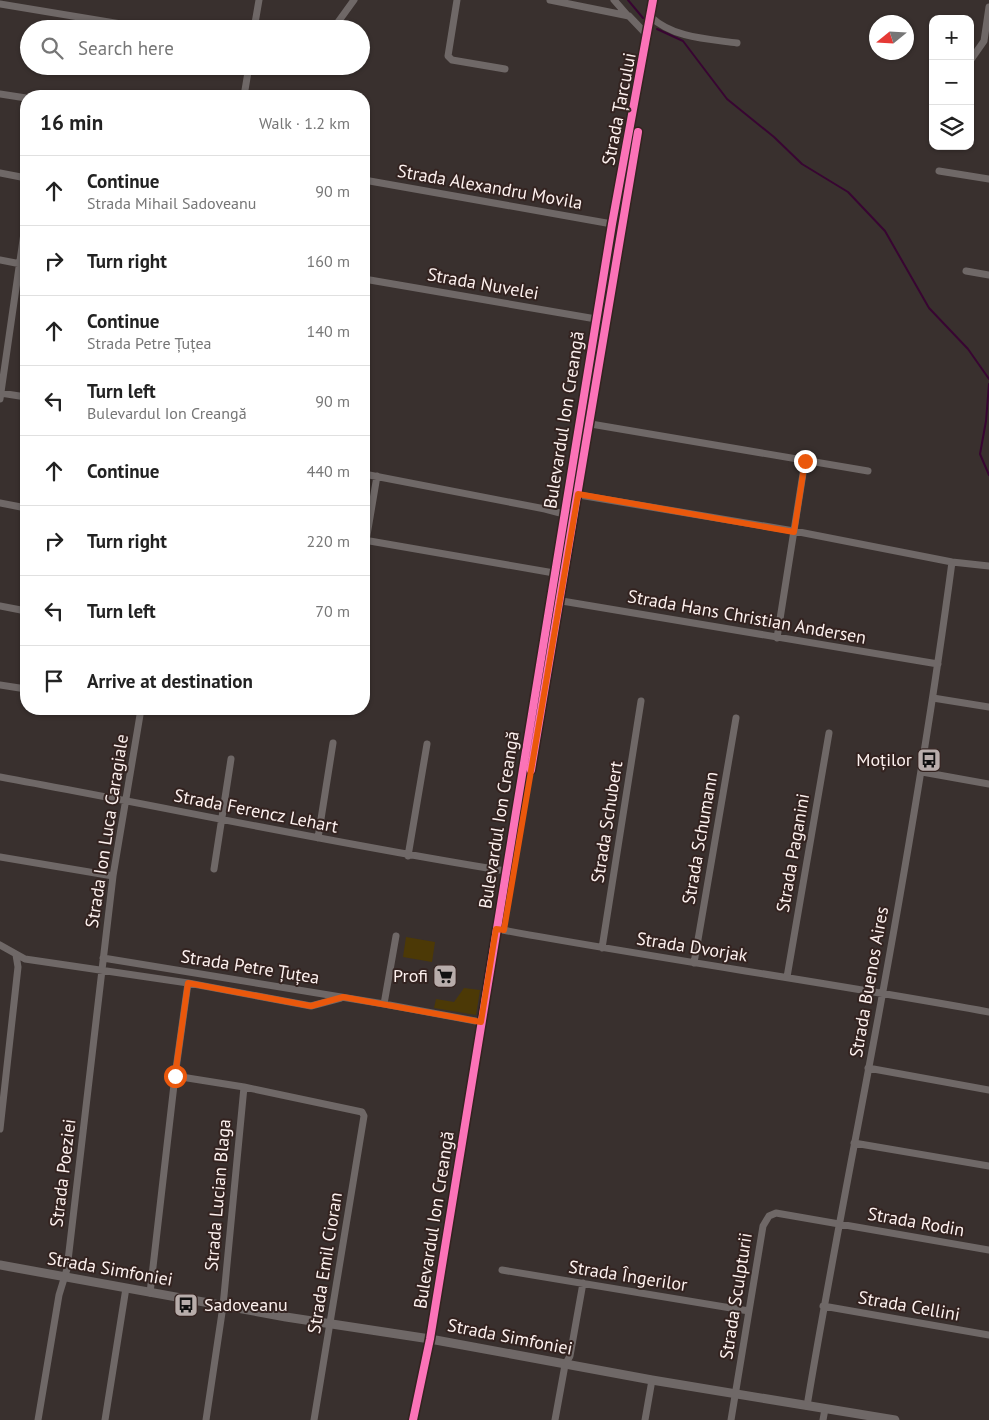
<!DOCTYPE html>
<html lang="en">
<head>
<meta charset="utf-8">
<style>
	body { margin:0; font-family:"PT Sans",sans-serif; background:#f6f6f6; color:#222 }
	.controls { position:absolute; right:15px; top:15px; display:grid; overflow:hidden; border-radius:10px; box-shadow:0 1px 4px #0004 }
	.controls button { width:45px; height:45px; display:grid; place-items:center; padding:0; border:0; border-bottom:1px solid #e0e0e0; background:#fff; color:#222; font:25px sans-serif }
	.compass { position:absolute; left:869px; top:15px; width:45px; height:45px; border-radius:50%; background:#fff; box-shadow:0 1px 4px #0004; rotate:252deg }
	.stop { position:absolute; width:15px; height:15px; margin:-11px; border:4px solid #ea580c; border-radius:50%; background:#fff }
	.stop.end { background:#ea580c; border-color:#fff; box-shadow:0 1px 5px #0008 }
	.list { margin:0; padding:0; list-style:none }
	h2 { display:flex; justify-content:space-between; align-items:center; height:65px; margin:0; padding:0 20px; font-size:21px }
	h2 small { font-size:16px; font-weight:400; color:#767676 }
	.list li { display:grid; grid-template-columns:32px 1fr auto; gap:15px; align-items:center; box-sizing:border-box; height:70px; padding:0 20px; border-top:1px solid #e0e0e0 }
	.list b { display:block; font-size:19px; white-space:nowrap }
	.list p { margin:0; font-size:16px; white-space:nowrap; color:#767676 }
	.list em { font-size:16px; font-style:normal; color:#767676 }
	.icon { flex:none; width:28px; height:28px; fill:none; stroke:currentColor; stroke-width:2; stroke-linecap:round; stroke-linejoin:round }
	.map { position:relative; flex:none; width:989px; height:1420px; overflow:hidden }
	.search { position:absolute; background:#fff; box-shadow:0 1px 4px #0004; left:20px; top:20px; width:350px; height:55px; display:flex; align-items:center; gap:12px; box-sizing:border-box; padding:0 18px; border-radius:28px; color:#767676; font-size:19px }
	.panel { position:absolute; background:#fff; box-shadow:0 1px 4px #0004; left:20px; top:90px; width:350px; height:625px; border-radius:20px }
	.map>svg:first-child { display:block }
	.green { fill:#4c3906 }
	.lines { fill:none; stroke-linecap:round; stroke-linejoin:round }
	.stream { stroke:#380532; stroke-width:2 }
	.minor { stroke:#6f6867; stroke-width:7 }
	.tertiary { stroke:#6f6867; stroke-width:9 }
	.cycleway-casing { stroke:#332320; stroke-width:11 }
	.cycleway { stroke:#fb73b8; stroke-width:8 }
	.route { stroke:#ea580c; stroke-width:6 }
	.labels { text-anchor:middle; stroke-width:4; stroke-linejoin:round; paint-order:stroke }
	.street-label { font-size:18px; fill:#fdf1ef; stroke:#332320 }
	.poi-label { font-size:18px; fill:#fdf1ef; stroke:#332320; text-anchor:end }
</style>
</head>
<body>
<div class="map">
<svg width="989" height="1420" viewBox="0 0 989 1420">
	<rect width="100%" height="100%" fill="#39302e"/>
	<path class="green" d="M406 937 435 942 432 962 403 957Z
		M464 988 480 990 476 1015 434 1008 436 999 454 1002Z"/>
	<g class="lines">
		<path class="stream" d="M628 0 643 18
			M657 29 683 41 727 99 774 137 802 164 848 192 885 231 929 308 968 349 989 379
			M989 384 986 421 980 454 989 475"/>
		<path class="minor" d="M457 0 448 56 452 60 505 69
			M550 0 629 16 648 36
			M614 0 628 16
			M0 4 151 29
			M651 17C673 38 708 39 737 43
			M254 29 259 0
			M333 29 354 0
			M970 61 984 41 989 7
			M0 94 26 98
			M244 96 249 66
			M939 171 989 179
			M0 173 26 178
			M364 180 612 224
			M0 260 26 265
			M966 271 989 275
			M364 279 596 319
			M0 393 26 397
			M0 399 26 219
			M579 422 868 471
			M364 474 545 509 564 514
			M567 493 794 531 952 562 989 566
			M0 503 26 508
			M364 540 554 573
			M366 541 377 476
			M550 599 938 664
			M0 606 26 611
			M777 638 805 461
			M0 685 26 689
			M933 698 989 707
			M922 772 989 784
			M0 777C169 808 337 844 506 871
			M318 838 333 743
			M408 856 427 744
			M0 857 113 876
			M214 869 231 759
			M497 929C660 959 825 982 989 1012
			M0 945 25 959 188 983 311 1006 341 998
			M602 948 641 701
			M103 958 384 1004 481 1022
			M694 963 736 718
			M787 977 829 733
			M384 1004 396 936
			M868 1068 989 1090
			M175 1076 244 1087 362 1112 364 1116 314 1420
			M0 1129 18 967 16 955
			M854 1143 989 1166
			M502 1270 749 1311
			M150 1293 175 1076 188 983
			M823 1306 989 1335
			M807 1406C830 1267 858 1129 883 991 909 848 933 705 952 562
			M38 1420 59 1295 67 1269 113 876 141 709
			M105 1420 126 1288
			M206 1420 223 1306 244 1087
			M555 1420 565 1365 570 1356 583 1283
			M645 1420 652 1380
			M731 1420 763 1226 769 1216 776 1213 989 1250
			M823 1420 825 1409"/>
		<path class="tertiary" d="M0 1265 286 1317 430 1339 652 1380 895 1420
			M413 1420 430 1339 612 224 653 0"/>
		<g class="cycleway-casing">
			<path id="cycleway" d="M531 770 638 132
				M413 1420 430 1339 612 224 653 0"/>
		</g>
		<use href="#cycleway" class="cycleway"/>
	</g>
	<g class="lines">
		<path class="route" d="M175 1076 188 983 311 1006 343 997 481 1022 496 929 504 930 578 494 794 532 805 461"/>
	</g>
	<defs>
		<g id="bus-square" transform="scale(1.25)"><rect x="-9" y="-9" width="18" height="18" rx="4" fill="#b8adab" stroke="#332320"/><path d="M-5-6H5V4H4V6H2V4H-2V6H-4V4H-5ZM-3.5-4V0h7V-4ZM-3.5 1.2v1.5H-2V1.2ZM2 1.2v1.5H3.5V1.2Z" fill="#111"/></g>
		<g id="supermarket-square" transform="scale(1.25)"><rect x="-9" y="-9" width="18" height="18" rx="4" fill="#b8adab" stroke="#332320"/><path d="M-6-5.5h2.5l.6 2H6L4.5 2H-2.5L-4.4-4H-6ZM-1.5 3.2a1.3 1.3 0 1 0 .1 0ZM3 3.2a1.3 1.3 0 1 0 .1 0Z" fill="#111"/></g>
	</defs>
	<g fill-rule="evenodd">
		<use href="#bus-square" x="929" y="760"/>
		<use href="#supermarket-square" x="445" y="976"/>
		<use href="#bus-square" x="186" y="1305"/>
	</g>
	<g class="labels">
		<g class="street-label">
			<text transform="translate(619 109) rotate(-79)" y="6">Strada Țarcului</text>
			<text transform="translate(490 187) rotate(10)" y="6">Strada Alexandru Movila</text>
			<text transform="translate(483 284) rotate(10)" y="6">Strada Nuvelei</text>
			<text transform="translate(564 420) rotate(-81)" y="6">Bulevardul Ion Creangă</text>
			<text transform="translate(747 617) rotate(10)" y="6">Strada Hans Christian Andersen</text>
			<text transform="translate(256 811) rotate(11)" y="6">Strada Ferencz Lehart</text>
			<text transform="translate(499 820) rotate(-81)" y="6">Bulevardul Ion Creangă</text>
			<text transform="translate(607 822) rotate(-81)" y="6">Strada Schubert</text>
			<text transform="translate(107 831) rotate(-81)" y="6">Strada Ion Luca Caragiale</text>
			<text transform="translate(700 838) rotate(-80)" y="6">Strada Schumann</text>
			<text transform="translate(793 853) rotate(-80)" y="6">Strada Paganini</text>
			<text transform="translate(692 947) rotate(9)" y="6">Strada Dvorjak</text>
			<text transform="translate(250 967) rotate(9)" y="6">Strada Petre Țuțea</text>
			<text transform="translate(869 982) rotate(-80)" y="6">Strada Buenos Aires</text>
			<text transform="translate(63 1173) rotate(-83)" y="6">Strada Poeziei</text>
			<text transform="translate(218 1195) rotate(-85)" y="6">Strada Lucian Blaga</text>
			<text transform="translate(434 1220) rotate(-81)" y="6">Bulevardul Ion Creangă</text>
			<text transform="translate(916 1222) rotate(10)" y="6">Strada Rodin</text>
			<text transform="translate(325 1263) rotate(-81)" y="6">Strada Emil Cioran</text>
			<text transform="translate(110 1269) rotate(10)" y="6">Strada Simfoniei</text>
			<text transform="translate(628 1276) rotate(9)" y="6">Strada Îngerilor</text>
			<text transform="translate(736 1296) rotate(-81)" y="6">Strada Sculpturii</text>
			<text transform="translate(909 1306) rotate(10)" y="6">Strada Cellini</text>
			<text transform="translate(510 1337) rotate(11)" y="6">Strada Simfoniei</text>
		</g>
		<g class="poi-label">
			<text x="912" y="766">Moților</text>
			<text x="428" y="982">Profi</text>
			<text x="204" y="1311" text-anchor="start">Sadoveanu</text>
		</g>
	</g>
</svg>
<div class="controls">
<button>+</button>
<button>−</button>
<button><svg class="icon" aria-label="layers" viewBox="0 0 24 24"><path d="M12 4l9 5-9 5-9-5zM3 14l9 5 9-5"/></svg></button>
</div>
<svg class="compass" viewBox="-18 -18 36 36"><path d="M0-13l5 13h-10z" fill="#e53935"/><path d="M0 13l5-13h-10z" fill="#767676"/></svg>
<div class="stop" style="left:175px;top:1076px"></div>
<div class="stop end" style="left:805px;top:461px"></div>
<div class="search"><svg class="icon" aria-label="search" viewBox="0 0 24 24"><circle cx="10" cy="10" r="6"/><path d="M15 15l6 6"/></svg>Search here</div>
<section class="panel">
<h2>16 min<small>Walk · 1.2 km</small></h2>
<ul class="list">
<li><svg class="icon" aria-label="ahead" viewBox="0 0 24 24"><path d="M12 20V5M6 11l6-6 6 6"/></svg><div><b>Continue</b><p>Strada Mihail Sadoveanu</p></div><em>90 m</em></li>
<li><svg class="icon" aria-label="right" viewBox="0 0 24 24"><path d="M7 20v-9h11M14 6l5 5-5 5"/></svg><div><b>Turn right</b></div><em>160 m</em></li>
<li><svg class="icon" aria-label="ahead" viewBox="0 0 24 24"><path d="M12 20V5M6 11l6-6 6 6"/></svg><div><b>Continue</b><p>Strada Petre Țuțea</p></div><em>140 m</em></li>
<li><svg class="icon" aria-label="left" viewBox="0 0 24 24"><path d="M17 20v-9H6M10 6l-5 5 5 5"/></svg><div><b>Turn left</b><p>Bulevardul Ion Creangă</p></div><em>90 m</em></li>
<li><svg class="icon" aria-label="ahead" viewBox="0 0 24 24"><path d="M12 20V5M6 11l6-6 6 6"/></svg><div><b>Continue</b></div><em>440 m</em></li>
<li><svg class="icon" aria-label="right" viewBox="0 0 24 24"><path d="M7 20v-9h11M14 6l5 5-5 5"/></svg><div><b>Turn right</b></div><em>220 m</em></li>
<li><svg class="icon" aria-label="left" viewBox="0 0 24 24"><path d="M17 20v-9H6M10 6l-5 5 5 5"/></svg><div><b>Turn left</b></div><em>70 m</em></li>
<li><svg class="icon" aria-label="arrive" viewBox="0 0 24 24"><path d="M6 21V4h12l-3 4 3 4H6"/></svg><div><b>Arrive at destination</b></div></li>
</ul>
</section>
</div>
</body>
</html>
